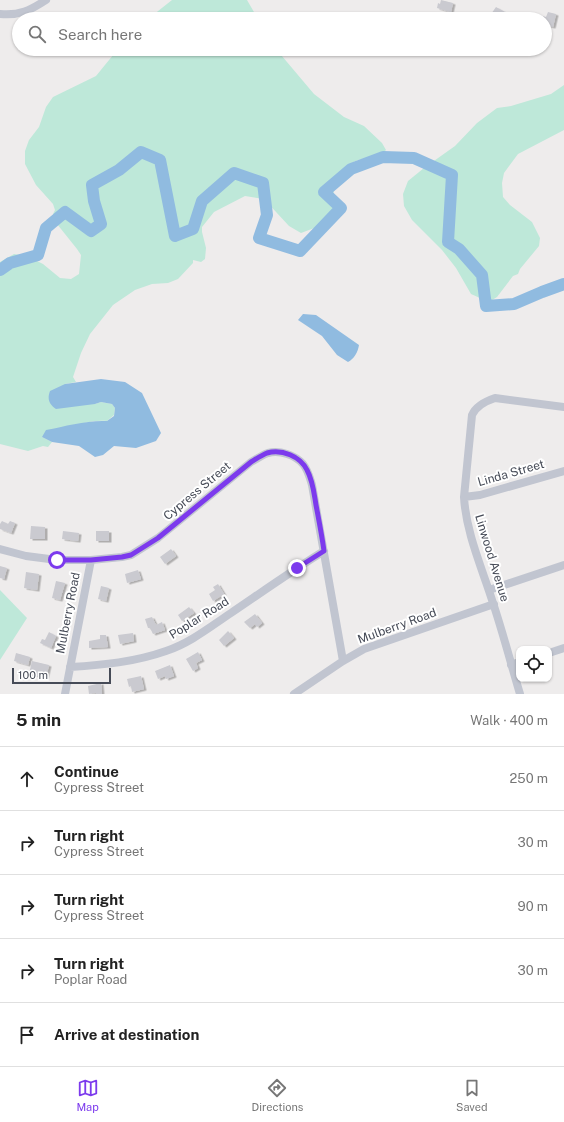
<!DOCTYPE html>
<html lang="en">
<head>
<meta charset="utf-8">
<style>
	body { margin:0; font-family:"Public Sans",sans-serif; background:#f6f6f6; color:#222 }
	.controls { position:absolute; right:12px; bottom:12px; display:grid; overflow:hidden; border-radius:8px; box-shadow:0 1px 3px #0004 }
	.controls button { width:36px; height:36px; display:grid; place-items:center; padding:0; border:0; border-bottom:1px solid #e0e0e0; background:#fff; color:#222; font:20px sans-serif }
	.scale { position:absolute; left:12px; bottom:10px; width:99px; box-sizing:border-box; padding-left:4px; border:2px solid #464b57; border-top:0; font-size:11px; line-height:14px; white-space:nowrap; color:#464b57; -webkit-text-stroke:3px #fff; paint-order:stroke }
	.stop { position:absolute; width:12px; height:12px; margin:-9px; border:3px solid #7c3aed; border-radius:50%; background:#fff }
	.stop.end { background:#7c3aed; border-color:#fff; box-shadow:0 1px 4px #0008 }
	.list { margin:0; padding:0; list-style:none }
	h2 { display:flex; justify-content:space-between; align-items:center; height:52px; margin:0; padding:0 16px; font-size:17px }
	h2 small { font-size:13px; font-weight:400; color:#767676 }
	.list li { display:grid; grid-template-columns:26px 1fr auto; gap:12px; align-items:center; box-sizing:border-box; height:64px; padding:0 16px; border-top:1px solid #e0e0e0 }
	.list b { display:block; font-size:15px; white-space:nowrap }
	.list p { margin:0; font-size:13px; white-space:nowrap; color:#767676 }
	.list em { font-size:13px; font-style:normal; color:#767676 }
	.icon { flex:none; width:22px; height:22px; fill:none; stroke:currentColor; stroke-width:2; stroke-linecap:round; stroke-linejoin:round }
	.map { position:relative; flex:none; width:564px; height:694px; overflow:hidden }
	.search { position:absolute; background:#fff; box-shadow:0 1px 3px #0004; left:12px; right:12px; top:12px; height:44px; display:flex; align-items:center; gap:10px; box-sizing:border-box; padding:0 14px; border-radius:22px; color:#767676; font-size:15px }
	.sheet { height:372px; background:#fff }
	nav { display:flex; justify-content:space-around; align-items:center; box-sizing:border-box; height:56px; border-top:1px solid #e0e0e0; background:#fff; font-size:11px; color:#767676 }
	nav a { display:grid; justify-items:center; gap:2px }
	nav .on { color:#7c3aed }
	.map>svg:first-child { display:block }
	.green { fill:#bee8d9 }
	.water { fill:#90bbe0 }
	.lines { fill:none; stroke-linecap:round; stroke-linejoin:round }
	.river { stroke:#90bbe0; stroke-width:12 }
	.building { fill:#cacad0; filter:url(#shadow) }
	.minor { stroke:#c1c5d0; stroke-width:8 }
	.route { stroke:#7c3aed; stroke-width:5 }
	.labels { text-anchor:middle; stroke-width:4; stroke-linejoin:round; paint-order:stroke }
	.street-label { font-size:12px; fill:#464b57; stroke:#fff }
</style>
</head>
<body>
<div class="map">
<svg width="564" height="694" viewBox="0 0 564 694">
	<defs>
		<filter id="shadow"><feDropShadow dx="2.5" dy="1.5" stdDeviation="0" flood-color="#0004"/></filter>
	</defs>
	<rect width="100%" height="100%" fill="#eeecec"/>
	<path class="green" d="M172 0H247L258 19H148Z
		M118 49H276L314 94 344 117 364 126 382 143 386 150 381 155 358 160 349 164 334 182 333 189 338 213 333 221 301 233 289 226 264 199 245 196 214 212 202 227V232L206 248 205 259 201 262 193 260V263L178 279 168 283 152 284 135 290 113 305 90 334 81 353 73 377 76 382 65 384 95 404 101 402 112 404 115 408 114 415 107 421C85 419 63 430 42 437L52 442 48 447 43 446 28 451 0 444V262L14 254 27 256 43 264 60 278 71 279 79 274 81 255 77 249 57 224 53 214 55 210 53 204 36 185 25 164V151L29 140 39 127 46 107 53 97 96 76Z
		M564 85V130L518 154 504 173 502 183 503 197 510 205 532 222 540 238 539 246 520 269 518 274 513 276 497 297 489 302 471 294 456 268 442 250 412 220 404 206 403 194 408 181 424 168 455 146 477 123 497 108 511 106 551 94Z
		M0 590 27 618 0 660Z"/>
	<path class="water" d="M303 314 316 315 359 345C358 352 354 359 348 362L337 355 322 336 298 320Z
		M101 379 125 382 142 393 161 433 156 441 136 448 114 446 103 455 95 457 79 446 52 442 42 437 46 430C66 426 87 420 107 421L114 416 115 408 112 404 101 402 95 404 56 409C49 404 47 399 50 391L65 384Z"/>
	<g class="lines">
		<path class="river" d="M0 270 10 263 38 255 46 228 65 212 91 231 101 224 94 201 92 185 119 170 141 152 160 160 175 236 193 229 202 201 234 173 263 183 267 215 259 238 300 251 341 208 324 192 351 169 383 157 414 158 452 175 448 242 459 249 482 275 486 306 514 304 542 292 564 284"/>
	</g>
	<path class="building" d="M441 0 453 3 451 12 437 8 438 3 440 4Z
		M496 7 505 12 501 19H500L491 14Z
		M548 12 556 14 553 27 545 25V19H538L539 15 546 17Z
		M2 521 8 524 10 521 15 523 11 533 0 529V524Z
		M31 526 45 527V539H30Z
		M63 531 79 533 78 541 62 539Z
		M96 531H109V541H96Z
		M171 549 176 556 165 564 160 557Z
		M0 566 7 568 4 579 0 578Z
		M138 570 141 579 127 583 125 574Z
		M26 572 39 574 37 590 24 588Z
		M56 581 65 583 60 600 52 598Z
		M218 584 224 594 213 601 209 594 215 590 213 587Z
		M101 586 109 588 106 601 98 599Z
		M189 607 194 613 182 621 178 615Z
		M255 614 262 623 257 627 255 624 250 628 244 622Z
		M152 617 156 625 162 622 165 630 153 634 150 628H148L145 619Z
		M228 631 234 638 224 646 219 640Z
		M49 632 56 636 51 648 40 643 42 639 45 640Z
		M133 633 134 641 120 644 118 635Z
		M100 635H106L108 647 89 648V641L100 639Z
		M198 652 202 660 196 663 198 668 193 671 186 659Z
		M16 653 30 657 28 665 14 661Z
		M32 661 49 665 46 678 29 674Z
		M170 665 174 676 166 679 165 676 158 679 155 671Z
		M141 676 144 689 132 692 131 686 129 687 127 679Z
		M101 683 102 694H96V693L89 694 88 686Z"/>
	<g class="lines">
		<path class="minor" d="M0 14C19 16 31 10 46 0
			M464 497 480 495 564 471
			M0 549 26 556 57 560H91L122 557 131 555 158 538 251 462C257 459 262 455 268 453 280 450 295 455 303 464 308 470 310 478 312 485L343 661
			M489 590 564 565
			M549 653 564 648
			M511 665 519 662
			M70 667C103 665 135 662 166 651 190 643 210 627 231 613 262 592 293 570 324 551
			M65 694 91 560
			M294 694 343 661 364 649 494 604
			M520 694C511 664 503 633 493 603 482 568 466 533 464 497L472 415C476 406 486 401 495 398L564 407"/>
	</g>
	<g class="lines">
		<path class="route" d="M57 560H91L122 557 131 555 158 538 251 462C256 459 262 455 267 453 282 449 300 456 307 470 313 481 314 493 316 505 319 521 322 536 324 551L297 568"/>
	</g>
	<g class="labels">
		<g class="street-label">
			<text transform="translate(511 473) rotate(-16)" y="4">Linda Street</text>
			<text transform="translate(197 491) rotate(-40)" y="4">Cypress Street</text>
			<text transform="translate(492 558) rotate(73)" y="4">Linwood Avenue</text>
			<text transform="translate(68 613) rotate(-79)" y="4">Mulberry Road</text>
			<text transform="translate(199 618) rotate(-32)" y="4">Poplar Road</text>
			<text transform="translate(397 626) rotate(-20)" y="4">Mulberry Road</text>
		</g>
	</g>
</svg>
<div class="controls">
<button><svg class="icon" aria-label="locate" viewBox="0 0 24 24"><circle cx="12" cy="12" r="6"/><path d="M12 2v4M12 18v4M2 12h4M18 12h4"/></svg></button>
</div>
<div class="scale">100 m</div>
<div class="stop" style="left:57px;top:560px"></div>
<div class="stop end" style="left:297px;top:568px"></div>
<div class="search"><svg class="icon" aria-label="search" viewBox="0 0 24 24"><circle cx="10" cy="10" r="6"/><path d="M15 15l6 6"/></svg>Search here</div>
</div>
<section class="sheet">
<h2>5 min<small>Walk · 400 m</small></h2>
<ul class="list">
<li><svg class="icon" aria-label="ahead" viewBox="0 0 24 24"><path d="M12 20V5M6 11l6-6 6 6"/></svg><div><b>Continue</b><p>Cypress Street</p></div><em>250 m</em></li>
<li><svg class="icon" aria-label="right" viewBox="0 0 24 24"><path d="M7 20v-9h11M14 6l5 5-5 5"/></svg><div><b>Turn right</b><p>Cypress Street</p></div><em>30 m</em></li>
<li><svg class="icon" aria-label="right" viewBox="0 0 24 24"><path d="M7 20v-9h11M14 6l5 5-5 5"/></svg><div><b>Turn right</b><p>Cypress Street</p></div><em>90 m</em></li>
<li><svg class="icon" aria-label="right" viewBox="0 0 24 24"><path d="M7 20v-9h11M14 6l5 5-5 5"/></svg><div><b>Turn right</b><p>Poplar Road</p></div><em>30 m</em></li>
<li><svg class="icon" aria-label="arrive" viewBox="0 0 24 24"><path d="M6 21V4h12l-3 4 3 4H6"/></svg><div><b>Arrive at destination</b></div></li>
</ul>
</section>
<nav>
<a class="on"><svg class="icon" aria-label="map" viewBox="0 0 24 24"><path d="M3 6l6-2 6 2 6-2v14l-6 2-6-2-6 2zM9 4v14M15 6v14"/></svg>Map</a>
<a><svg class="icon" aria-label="directions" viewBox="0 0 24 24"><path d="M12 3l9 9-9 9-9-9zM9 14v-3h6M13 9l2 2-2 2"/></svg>Directions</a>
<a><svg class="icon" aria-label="saved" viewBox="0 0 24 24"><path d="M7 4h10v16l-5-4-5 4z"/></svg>Saved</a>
</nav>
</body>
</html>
